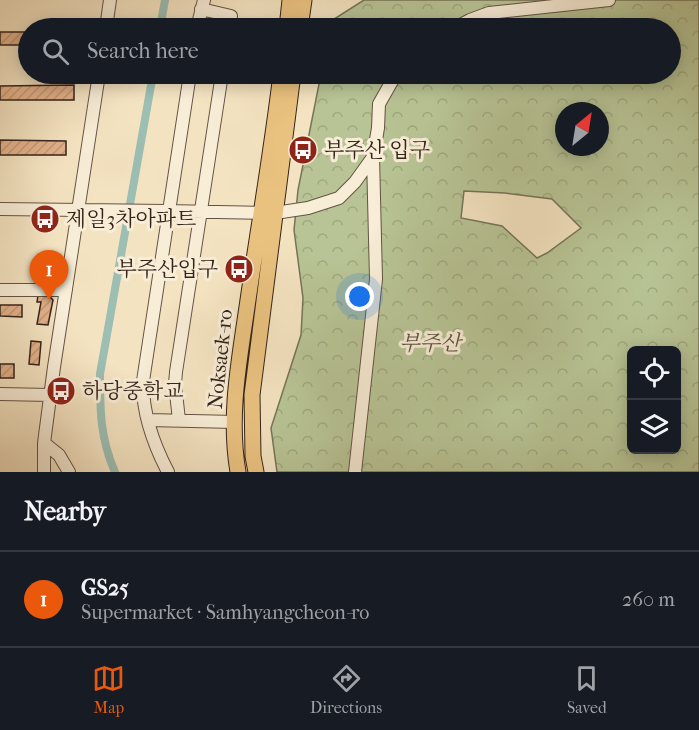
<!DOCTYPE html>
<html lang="en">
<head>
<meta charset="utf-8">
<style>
	body { margin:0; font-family:"IM FELL French Canon","Noto Serif KR",serif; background:#242831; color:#f1f3f6 }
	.controls { position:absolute; right:18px; bottom:18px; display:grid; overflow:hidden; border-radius:9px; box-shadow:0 3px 15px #0003 }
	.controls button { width:54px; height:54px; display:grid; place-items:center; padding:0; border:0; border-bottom:2px solid #363941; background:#171b24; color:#f1f3f6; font:30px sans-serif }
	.compass { position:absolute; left:555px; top:102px; width:54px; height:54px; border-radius:50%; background:#171b24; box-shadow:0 3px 15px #0003; rotate:30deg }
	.you { position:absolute; left:360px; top:297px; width:21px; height:21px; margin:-15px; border:4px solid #fff; border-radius:50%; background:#1a73e8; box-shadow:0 0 0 9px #1a73e833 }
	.badge { display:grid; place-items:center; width:39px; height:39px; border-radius:50%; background:#ea580c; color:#fff; font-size:20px; font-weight:700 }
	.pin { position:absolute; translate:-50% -50px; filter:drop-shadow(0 2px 3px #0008) }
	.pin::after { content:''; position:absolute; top:32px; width:21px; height:18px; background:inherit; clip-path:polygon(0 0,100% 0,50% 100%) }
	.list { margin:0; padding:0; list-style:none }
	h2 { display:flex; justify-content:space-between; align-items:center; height:78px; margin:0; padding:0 24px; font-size:26px }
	h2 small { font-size:20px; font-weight:400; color:#9ea1a6 }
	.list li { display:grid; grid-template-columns:39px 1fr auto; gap:18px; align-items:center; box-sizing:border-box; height:96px; padding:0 24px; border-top:2px solid #363941 }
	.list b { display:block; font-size:22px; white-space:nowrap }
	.list p { margin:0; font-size:20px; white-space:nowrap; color:#9ea1a6 }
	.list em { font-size:20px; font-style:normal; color:#9ea1a6 }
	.icon { flex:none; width:33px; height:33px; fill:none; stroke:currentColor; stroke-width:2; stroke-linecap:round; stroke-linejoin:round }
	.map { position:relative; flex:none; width:699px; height:472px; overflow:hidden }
	.search { position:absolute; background:#171b24; box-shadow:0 3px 15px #0003; left:18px; right:18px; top:18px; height:66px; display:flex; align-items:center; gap:15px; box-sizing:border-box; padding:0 21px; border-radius:33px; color:#9ea1a6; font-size:22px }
	.sheet { height:174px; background:#171b24 }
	nav { display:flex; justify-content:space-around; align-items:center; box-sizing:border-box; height:84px; border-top:2px solid #363941; background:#171b24; font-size:16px; color:#9ea1a6 }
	nav a { display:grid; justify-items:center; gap:3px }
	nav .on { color:#ea580c }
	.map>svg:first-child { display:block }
	.forest { fill:url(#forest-crowns); stroke:#767458; stroke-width:1.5; fill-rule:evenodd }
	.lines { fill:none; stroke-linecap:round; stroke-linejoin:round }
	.canal { stroke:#9cbeb3; stroke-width:8 }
	.building { fill:url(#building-hatch); stroke:#33231a; stroke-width:1.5 }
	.minor-casing { stroke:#635344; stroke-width:14 }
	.major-casing { stroke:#33231a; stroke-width:17 }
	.minor { stroke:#f8edd7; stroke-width:12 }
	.major { stroke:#eac280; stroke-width:15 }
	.labels { text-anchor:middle; stroke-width:6; stroke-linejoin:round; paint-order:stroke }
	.poi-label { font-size:21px; fill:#33231a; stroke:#f8edd7; text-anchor:start }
	.park-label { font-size:21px; font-style:italic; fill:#5b533f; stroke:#f8edd7 }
	.street-label { font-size:21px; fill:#33231a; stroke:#f8edd7 }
</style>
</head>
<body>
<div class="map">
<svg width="699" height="472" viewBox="0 0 699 472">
	<defs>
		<pattern id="forest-crowns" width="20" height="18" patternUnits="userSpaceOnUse" patternTransform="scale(1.5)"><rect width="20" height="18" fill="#b8c495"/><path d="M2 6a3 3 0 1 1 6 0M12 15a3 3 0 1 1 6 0" fill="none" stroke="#9fa880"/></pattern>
		<pattern id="building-hatch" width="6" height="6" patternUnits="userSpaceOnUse" patternTransform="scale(1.5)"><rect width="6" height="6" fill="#e3b18a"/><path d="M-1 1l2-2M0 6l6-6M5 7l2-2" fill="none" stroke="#c39876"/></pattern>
	</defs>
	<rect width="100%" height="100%" fill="#f4e3c1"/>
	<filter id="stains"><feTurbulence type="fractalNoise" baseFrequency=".00333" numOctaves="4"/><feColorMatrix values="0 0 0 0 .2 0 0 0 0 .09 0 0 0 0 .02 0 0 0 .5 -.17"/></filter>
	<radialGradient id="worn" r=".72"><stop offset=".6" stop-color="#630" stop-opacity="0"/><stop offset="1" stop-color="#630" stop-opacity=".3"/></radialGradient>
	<path class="forest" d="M364 0H699V472H277L271 428 301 335 303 298 294 230 298 190 321 74H670V28H329L331 21ZM564 111H600V147H564ZM464 191 505 193 552 199 581 228 547 253 537 258 502 226 461 218ZM632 350H676V450H632Z"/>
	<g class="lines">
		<path class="canal" d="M160 28 165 0
			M115 472C100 438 100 410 100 374L153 74"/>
	</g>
	<path class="building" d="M0 32H28V45H0Z
		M74 85V100H0V86Z
		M0 140 66 141V155H0Z
		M38 295H48L53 300 48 325 37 324 41 302H37Z
		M0 305H22V317L0 316Z
		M31 341 41 342 39 365 29 364Z
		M0 364H14V378H0Z"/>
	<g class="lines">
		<g class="minor-casing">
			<path id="minor" d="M201 9 231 16 229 28
				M106 28 110 0
				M197 28 204 0
				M455 28 470 20 489 13 609 0
				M0 209 166 211 275 213 308 208 339 198 355 182 373 157
				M0 290H66
				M0 394 50 395
				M148 420 235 422
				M179 420 175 384 176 372 222 74
				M44 443 59 455 69 472
				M44 472V443L54 367 99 74
				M168 472C154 445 142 411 143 381L190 74
				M355 472 376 279 373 157 378 128 379 104 396 74"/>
		</g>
		<g class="major-casing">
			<path id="major" d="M287 28 290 0
				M300 28 304 0
				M238 472C228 414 240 357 248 300 259 224 272 149 281 74
				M256 472 253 456 252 395 293 74"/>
		</g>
		<use href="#minor" class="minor"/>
		<use href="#major" class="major"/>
	</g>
	<defs>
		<g id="bus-disc" transform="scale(1.5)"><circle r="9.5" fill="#8f2418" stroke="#f8edd7"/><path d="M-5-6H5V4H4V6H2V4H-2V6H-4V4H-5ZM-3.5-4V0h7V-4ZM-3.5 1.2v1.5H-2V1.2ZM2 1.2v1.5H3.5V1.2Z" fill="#fff"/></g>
	</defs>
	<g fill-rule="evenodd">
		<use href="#bus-disc" x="303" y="150"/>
		<use href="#bus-disc" x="45" y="219"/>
		<use href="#bus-disc" x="239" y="269"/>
		<use href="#bus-disc" x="61" y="391"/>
	</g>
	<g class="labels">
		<g class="poi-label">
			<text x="324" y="157">부주산 입구</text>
			<text x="66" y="226">제일3차아파트</text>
			<text x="218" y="276" text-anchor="end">부주산입구</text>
			<text x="82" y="398">하당중학교</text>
		</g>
		<g class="park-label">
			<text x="430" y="350">부주산</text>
		</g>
		<g class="street-label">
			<text transform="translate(220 359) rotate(-84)" y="7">Noksaek-ro</text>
		</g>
	</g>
	<rect width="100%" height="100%" filter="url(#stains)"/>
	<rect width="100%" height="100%" fill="url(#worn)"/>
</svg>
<div class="controls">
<button><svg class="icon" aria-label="locate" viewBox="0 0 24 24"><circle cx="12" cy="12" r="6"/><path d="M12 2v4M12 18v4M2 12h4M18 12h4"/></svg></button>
<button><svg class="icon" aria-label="layers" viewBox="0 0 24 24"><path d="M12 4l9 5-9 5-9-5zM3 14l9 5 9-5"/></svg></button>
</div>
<svg class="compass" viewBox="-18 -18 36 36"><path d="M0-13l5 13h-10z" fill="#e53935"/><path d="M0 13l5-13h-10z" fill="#9ea1a6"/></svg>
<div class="you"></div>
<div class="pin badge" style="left:49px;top:300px">1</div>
<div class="search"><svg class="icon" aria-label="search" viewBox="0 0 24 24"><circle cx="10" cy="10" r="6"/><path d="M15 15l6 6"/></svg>Search here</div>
</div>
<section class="sheet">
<h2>Nearby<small></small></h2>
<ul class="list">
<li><span class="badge">1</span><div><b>GS25</b><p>Supermarket · Samhyangcheon-ro</p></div><em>260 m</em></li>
</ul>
</section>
<nav>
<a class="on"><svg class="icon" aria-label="map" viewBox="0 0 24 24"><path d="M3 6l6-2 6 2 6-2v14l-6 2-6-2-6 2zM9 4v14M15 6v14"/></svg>Map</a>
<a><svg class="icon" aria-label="directions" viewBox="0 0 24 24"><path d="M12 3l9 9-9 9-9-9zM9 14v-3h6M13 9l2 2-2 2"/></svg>Directions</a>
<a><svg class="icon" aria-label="saved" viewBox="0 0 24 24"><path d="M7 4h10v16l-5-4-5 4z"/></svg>Saved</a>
</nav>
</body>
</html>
